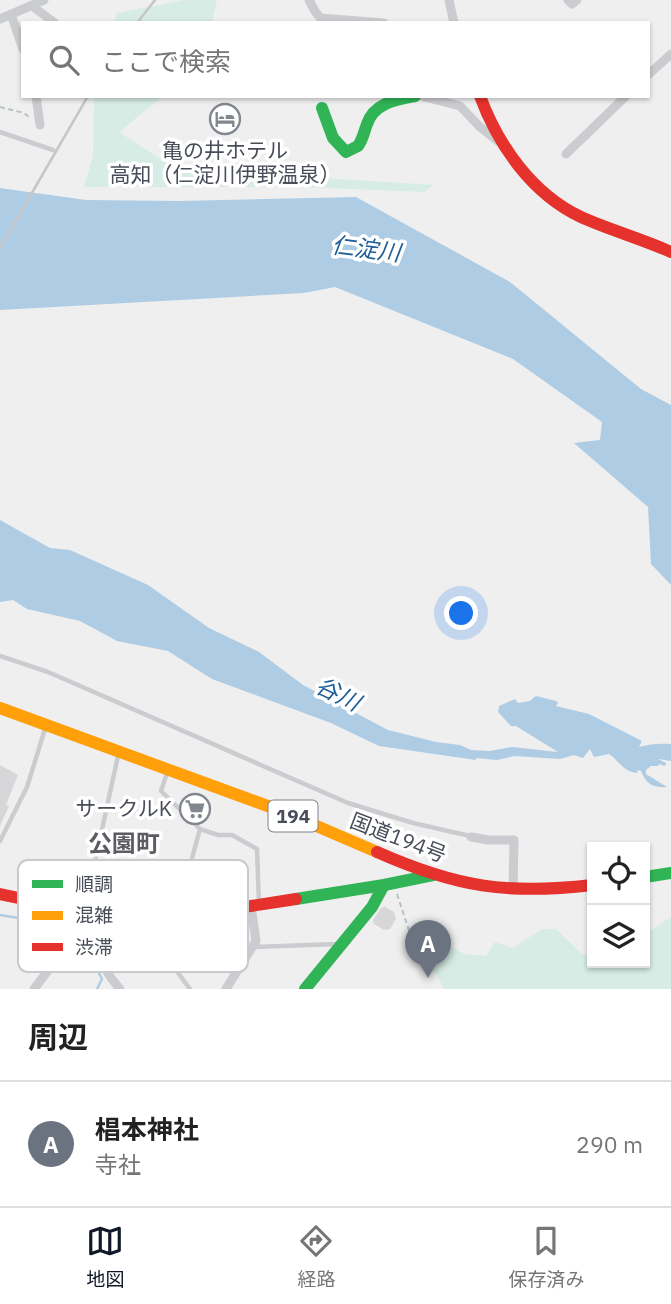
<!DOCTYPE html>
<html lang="ja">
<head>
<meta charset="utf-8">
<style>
	body { margin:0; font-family:"IBM Plex Sans","Noto Sans JP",sans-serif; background:#f2f2f2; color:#222 }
	.controls { position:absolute; right:21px; bottom:21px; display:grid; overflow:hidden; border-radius:0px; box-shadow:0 2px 5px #0004 }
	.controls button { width:63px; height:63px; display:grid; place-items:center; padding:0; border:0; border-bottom:2px solid #e0e0e0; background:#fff; color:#222; font:35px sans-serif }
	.you { position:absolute; left:462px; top:614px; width:24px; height:24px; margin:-18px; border:5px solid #fff; border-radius:50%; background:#1a73e8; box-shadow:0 0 0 10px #1a73e833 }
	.badge { display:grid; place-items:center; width:46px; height:46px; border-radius:50%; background:#111827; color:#fff; font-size:23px; font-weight:700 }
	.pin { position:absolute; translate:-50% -58px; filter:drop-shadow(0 2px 4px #0008) }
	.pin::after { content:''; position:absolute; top:37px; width:24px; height:21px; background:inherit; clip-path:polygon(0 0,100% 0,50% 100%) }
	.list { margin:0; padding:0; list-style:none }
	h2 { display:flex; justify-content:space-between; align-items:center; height:91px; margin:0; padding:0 28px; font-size:30px }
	h2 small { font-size:23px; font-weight:400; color:#767676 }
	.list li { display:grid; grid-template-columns:46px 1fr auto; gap:21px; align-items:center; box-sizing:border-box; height:126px; padding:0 28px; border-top:2px solid #e0e0e0 }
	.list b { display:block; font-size:26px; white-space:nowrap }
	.list p { margin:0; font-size:23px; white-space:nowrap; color:#767676 }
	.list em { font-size:23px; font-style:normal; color:#767676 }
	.icon { flex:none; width:38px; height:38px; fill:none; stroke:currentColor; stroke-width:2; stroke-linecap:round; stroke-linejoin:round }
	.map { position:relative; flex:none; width:671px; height:989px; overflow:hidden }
	.search { position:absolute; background:#fff; box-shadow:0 2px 5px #0004; left:21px; right:21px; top:21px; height:77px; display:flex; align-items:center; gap:18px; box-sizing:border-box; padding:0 24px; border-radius:0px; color:#767676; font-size:26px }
	.sheet { height:217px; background:#fff }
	nav { display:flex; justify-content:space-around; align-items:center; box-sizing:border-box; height:98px; border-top:2px solid #e0e0e0; background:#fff; font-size:19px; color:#767676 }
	nav a { display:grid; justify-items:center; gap:4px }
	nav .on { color:#111827 }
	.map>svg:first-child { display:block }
	.green { fill:#d6ece4 }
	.water { fill:#afcce5 }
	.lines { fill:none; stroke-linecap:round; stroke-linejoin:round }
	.stream { stroke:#afcce5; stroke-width:2.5 }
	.building { fill:#d7d7d9 }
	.path { stroke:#b9c2c2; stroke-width:2; stroke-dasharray:5 3.5; stroke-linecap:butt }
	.lane { stroke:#cbcccf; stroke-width:4.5 }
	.street { stroke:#cbcccf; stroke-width:9 }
	.fast { stroke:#30b455; stroke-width:12 }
	.slow { stroke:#ff9f0a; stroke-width:12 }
	.jam { stroke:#e5322d; stroke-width:12 }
	.rail { stroke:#c5c6c8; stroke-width:2.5 }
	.labels { text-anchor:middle; stroke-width:7; stroke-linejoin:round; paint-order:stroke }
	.shield { fill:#fff; stroke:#7f828b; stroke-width:2 }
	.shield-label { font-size:19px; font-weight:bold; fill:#484d59 }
	.poi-label { font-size:21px; fill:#484d59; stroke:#fff }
	.street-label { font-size:21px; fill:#484d59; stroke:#fff }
	.water-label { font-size:23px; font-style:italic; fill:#1d5e98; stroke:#fff }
	.quarter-label { font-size:24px; font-weight:bold; fill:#5b5d62; stroke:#fff }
	.key { fill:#fff; stroke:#c8cacd; stroke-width:2 }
	.key-label { font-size:19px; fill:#484d59 }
</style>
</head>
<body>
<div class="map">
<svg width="671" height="989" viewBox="0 0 671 989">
	<rect width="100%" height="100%" fill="#efefef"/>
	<path class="green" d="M185 0H217L212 23H114L117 13Z
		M94 96H163L119 132 176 169 433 185 424 192 300 187H84L93 156Z
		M671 917V989H444L437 975 423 964 424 942 444 943 464 954 486 956 495 942 512 948 542 929H556L582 954 592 957V963H645V934Z"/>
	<path class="water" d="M0 188 86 200 179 201 356 197 510 282 641 389 671 405V585L651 564 648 507 574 443 600 440 602 422 513 359 335 287 304 293 0 310Z
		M0 520 50 548 70 550 148 585 209 628 259 652 303 685 388 730 436 742 460 745 471 750 490 751 512 747 558 752 516 726H511L498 712 499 706 515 699 518 703 530 701 536 696 556 701 558 703 556 706 589 714 642 741 639 747C649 744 660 743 671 744V761L658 759 666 763 665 766 659 764 658 766H651L646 770V774L667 787C653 788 646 784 641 771L638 770 637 773C624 772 619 761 609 754L594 757 590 749 583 758 574 755 560 759 514 756 497 760 476 758V760L379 746 331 723 212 679 168 651 117 641 80 621 27 609 13 600 0 602Z"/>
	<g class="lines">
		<path class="stream" d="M0 915 62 925 75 931
			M79 936 102 979 97 989"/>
	</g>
	<path class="building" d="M0 765 18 775 6 805 9 806 0 826Z
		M385 907 394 912 396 919 390 929 384 930 374 924 373 920 381 908Z"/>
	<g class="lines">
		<path class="path" d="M0 107 24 113 29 117
			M397 894 418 958"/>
		<path class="lane" d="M0 132 53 150
			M0 656 48 672 348 803 413 823 470 836
			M200 829 218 835H232L257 849 259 904
			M0 841 27 787 45 729
			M74 869C113 873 151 866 189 869L200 829 161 791 167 773
			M93 871 118 756
			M252 947 337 944
			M176 970 190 989"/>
		<path class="street" d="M309 0 316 13 321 18 384 23
			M449 0 454 23
			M568 0 572 4 577 0
			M32 6 55 23
			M11 14 23 49
			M0 19 44 0
			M648 75 671 54
			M36 96 40 125
			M421 96 460 106 479 126 499 142
			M566 154 626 96
			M471 837 488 840H514L513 890
			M83 929 111 978 120 989
			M34 989 71 940 90 921
			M226 989 256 941 251 906"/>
		<path class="fast" d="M322 108 333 138 346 152 358 146C363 139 364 132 367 124 374 103 395 100 415 96
			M645 877 671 873
			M296 899 384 885
			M305 989 372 907 384 885 433 875"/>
		<path class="slow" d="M0 708 284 812 377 852"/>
		<path class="jam" d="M480 96C498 145 532 194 581 217 610 230 642 239 671 252
			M377 852C456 887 507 895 592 885
			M0 894 67 908 90 921 251 906 296 899"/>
		<path class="rail" d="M137 23 155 0
			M0 248 88 96"/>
	</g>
	<defs>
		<g id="hotel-ring" transform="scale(1.575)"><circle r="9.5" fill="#fff" stroke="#82868e" stroke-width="1.5"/><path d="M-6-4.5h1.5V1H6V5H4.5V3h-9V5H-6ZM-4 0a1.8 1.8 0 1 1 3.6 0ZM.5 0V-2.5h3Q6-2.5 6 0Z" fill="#82868e"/></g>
		<g id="supermarket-ring" transform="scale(1.575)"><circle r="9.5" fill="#fff" stroke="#82868e" stroke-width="1.5"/><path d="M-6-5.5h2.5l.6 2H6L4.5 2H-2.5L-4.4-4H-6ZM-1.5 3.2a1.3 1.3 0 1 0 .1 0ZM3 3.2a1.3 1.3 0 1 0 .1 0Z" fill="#82868e"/></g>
	</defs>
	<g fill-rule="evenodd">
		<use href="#hotel-ring" x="225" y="119"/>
		<use href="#supermarket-ring" x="195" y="809"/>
	</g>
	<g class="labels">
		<rect class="shield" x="268.5" y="800.5" width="49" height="31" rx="5"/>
		<g class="shield-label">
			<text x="293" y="823">194</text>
		</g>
		<g class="poi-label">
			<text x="225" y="158">亀の井ホテル<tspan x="225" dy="24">高知（仁淀川伊野温泉）</tspan></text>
			<text x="172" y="816" text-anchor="end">サークルK</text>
		</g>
		<g class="street-label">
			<text transform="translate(398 838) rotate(21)" y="7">国道194号</text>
		</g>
		<g class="water-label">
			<text transform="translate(366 249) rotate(7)" y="8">仁淀川</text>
			<text transform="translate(338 694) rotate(26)" y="8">谷川</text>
		</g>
		<g class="quarter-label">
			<text x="124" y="852">公園町</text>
		</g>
	</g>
	<rect x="18" y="860" width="230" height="112" rx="10" class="key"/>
	<rect x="32" y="880" width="31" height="8" fill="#30b455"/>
	<rect x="32" y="911" width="31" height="9" fill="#ff9f0a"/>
	<rect x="32" y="943" width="31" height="8" fill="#e5322d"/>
	<g class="key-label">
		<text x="75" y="891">順調</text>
		<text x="75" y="922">混雑</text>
		<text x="75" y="954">渋滞</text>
	</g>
</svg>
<div class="controls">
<button><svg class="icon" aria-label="locate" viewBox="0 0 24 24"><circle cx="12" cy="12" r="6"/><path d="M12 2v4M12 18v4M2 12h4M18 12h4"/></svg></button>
<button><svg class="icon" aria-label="layers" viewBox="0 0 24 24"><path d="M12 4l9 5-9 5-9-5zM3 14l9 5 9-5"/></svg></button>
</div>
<div class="you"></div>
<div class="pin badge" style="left:428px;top:978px;background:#6b7280">A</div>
<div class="search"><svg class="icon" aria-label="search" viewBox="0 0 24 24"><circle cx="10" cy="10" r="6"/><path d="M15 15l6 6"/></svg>ここで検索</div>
</div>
<section class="sheet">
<h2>周辺<small></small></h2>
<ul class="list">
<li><span class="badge" style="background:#6b7280">A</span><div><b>椙本神社</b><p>寺社</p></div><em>290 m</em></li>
</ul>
</section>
<nav>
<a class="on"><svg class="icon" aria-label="map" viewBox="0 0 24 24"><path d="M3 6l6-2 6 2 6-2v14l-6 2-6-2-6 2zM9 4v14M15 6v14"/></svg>地図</a>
<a><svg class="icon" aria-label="directions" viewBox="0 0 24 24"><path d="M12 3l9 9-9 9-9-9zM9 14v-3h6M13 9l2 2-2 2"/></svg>経路</a>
<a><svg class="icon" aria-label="saved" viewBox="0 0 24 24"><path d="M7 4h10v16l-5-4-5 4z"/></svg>保存済み</a>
</nav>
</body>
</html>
